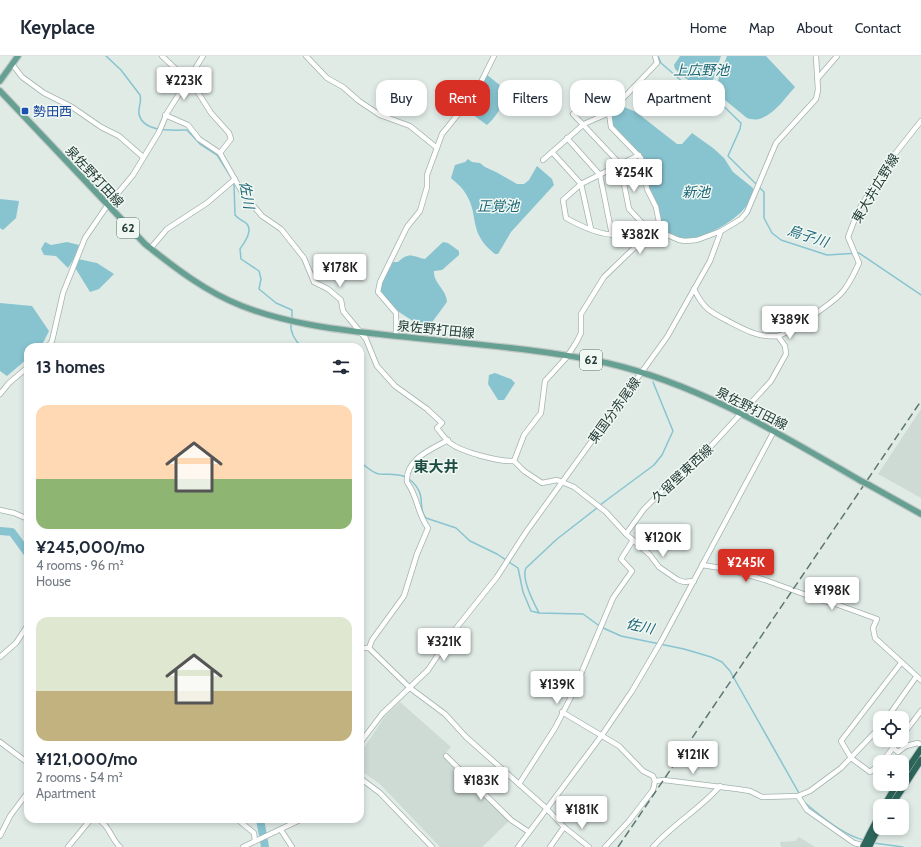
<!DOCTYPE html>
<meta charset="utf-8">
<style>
body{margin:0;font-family:Cabin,"Noto Sans JP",sans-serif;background:#f2f2f3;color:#1f2937;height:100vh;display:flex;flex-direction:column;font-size:15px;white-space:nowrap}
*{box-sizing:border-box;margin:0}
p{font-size:13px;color:#747a83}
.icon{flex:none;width:22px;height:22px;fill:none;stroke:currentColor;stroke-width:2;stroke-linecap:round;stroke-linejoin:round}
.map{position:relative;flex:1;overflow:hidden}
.panel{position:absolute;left:24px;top:287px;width:340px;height:480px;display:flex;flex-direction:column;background:#fff;border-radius:12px;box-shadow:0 2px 6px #0003}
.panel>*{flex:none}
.top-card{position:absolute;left:376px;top:24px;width:380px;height:36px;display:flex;gap:8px}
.buttons{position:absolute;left:873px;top:655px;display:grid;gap:8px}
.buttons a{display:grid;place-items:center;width:36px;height:36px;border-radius:8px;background:#fff;box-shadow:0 2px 6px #0003;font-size:20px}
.price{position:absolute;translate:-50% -34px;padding:0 9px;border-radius:4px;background:#fff;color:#222;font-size:13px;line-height:26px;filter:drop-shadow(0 1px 2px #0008)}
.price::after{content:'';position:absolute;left:50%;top:24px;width:12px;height:9px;margin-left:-6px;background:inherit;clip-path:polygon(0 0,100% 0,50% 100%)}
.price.current{background:#d93025;color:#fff}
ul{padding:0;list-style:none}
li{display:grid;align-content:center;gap:8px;height:212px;padding:0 12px}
li span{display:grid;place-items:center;height:124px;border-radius:12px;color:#555}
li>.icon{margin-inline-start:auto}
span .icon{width:72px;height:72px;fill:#fffc;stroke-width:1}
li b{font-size:17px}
h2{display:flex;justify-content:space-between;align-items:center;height:48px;padding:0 12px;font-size:17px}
.tag{padding:0 14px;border-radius:12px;background:#fff;box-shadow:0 2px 6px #0003;font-size:14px;line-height:36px}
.tag.current{background:#d93025;color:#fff}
header{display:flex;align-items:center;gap:24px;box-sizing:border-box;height:56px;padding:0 20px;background:#fff;border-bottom:1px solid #e0e1e3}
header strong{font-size:19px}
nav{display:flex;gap:22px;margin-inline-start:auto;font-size:14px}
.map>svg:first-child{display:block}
</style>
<header>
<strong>Keyplace</strong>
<nav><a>Home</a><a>Map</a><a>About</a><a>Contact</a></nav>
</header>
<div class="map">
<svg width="921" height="791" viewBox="0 0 921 791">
<rect width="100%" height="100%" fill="#e0ebe6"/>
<g fill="#cedbd5">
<polygon points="921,353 921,442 878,418"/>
<polygon points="400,646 451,691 443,700 510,764 482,791 440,791 380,728 360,714 360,698 385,660"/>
<polygon points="799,781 815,791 781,791 780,786 795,785"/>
</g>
<g fill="#88c4d0">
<path d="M680,0H721L711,30C697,32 684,22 675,13L674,9Z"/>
<path d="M727,0H766L795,31C784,43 767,70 747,62L720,40C713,28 723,12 727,0Z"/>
<polygon points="486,18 507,35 510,39 493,63 487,69 465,53"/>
<path d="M624,51L636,56L677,88H682L692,77L713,92L724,102L733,116L753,132C756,156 705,184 685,183C677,183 669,178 662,174L648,133L641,100L612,68L611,58L613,55Z"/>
<path d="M468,103L472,106L480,107L485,111L496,116L517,128H524L529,124L537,110L552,123L554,129L511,176L498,198H495C466,175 481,159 464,135C461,130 455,126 451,122L455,109L465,106Z"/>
<polygon points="0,143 19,145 16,162 3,174 0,172"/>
<polygon points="45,186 51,189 67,186 79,189 75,201 68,212 56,200 44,199 41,193"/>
<path d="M443,186L448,187L459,195V199L442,214L434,215C433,227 447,234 447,246L430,269L424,271C412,265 383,248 380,234L383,224L393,206H398C410,195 413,201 425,203Z"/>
<polygon points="78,203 97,207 114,218 99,233 90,236 74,210"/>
<polygon points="0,247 32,250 49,275 41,291 28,291 28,302 7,320 0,315"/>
<polygon points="495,317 511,323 515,327 504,344 498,344 488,328 489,319"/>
</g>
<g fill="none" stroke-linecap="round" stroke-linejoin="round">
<g stroke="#88c4d0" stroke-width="1.5">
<path d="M106,0L121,14L140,39C142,46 138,51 139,58C143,77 173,74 187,74L200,88L217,99L231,121"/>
<polyline points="658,0 661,7 684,27 713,40 741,67 740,73 728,100 764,136 764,162 772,177 781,184 827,199 859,197 921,239"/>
<path d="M234,128L235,159C238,163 242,164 246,167C254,174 244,187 240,193L241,203L259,215L261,223L259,233L276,247L292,254V263"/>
<path d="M291,267C290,276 295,285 302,291"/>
<polyline points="360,339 360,347"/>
<path d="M360,406C366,410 372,417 379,418C389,419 396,417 406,421"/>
<path d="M409,423C429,439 416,451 426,462L456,472L470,485L497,498L518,512L523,536L531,555L539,557L583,558L601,571L621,580L684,593L711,601L722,606L730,615L804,746C819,759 845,780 864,784"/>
<polyline points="600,449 654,409 662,399 673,375 653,326"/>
<path d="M539,557C534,547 521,523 526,512L557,483L597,452"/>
<polyline points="874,787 903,791"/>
</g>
<g stroke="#88c4d0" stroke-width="8">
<polyline points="0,475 12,476 28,498"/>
<polyline points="260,763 265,791"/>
</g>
<g stroke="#a3b3ad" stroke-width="6">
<g id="minor">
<polyline points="162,0 194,30 211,57 229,77 231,83 220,97"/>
<polyline points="306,0 327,22 343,31 359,45 380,59 410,70 437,92"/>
<polyline points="12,8 22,21 44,37 72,51 101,71 119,80 143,101"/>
<polyline points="818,22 837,0"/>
<polyline points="573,58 620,108 629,153 644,169 679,184 685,185 697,184 721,175"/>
<path d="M165,59L188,69L199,83L220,97L242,136L262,160L281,173L304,202L314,226L328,233L341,244L343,255L366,283L377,310L395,330L427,353L442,367L437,372C441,377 445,383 450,387C461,396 500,406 514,405L524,415L542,427L557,424L574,431L606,456L626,478L650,499L659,511L678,524L684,526L694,525"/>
<polyline points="567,82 600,119 612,179"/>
<polyline points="552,96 581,128 591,173"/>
<path d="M639,99L581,128L563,144L566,162C582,171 608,183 626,177C632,176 638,172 644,169"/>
<polyline points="543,104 584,68 609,57"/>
<polyline points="150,193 167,173 207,147 235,123"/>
<path d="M694,233C703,252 710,256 728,265C743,273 759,282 777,280C789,278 837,244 844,234C850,226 855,216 859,207L848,181L858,155L887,108L921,65"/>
<polyline points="396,280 396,257 378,236 380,226 407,171 420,155 427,131 427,119 442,78 476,36 494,0"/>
<polyline points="48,291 52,285 63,237 85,182 107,150 133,119 159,76 167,57 203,0"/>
<polyline points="0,338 9,327 28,311"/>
<polyline points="514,405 524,379 541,357 545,325 566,302 576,287 581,277 581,258 604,221 633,193 661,176 656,151 647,133 641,102 611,71 609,57 657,7 655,0"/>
<polyline points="0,454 14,457 28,463"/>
<polyline points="626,478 644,453 668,429 688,415 771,325 786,298 785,290 778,280"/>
<polyline points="702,509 727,513 765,524 820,544 833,547 877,563 873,572 875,582 921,624"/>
<polyline points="360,592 369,592 410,632 445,658 466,681 546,752 564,771 589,791"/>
<path d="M369,592L372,584L404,540L417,498L428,472C416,455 419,443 407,426C405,403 432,393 448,384"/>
<polyline points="0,601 16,587 28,569"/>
<polyline points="562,656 619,690 643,715 653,720 655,725 653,734 629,765 605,791"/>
<polyline points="887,662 916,621"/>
<polyline points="902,680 921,655"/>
<polyline points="0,686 28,707"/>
<polyline points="360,687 382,658 428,614 454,575 497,521 526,476 667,281 710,205 721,175 741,163 747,156 776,87 816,43 818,34 816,0"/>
<polyline points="893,692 898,696 906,690 918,687 921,689"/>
<polyline points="446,700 511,764 529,776"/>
<polyline points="882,706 899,684"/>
<polyline points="880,708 870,716 851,702 841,685 901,607"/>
<polyline points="360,722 380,737 432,791"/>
<polyline points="655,725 664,724 737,733 750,735 762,741 798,740 810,735 841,712 880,671"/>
<polyline points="519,728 555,672 572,639 613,542 632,515 621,503 633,484"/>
<polyline points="798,740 807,754 854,787 866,790"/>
<path d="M98,763C110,770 111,783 120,791"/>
<polyline points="237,763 254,777 255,785"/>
<polyline points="281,774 292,791"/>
<polyline points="0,780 10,760 28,736"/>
<polyline points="68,791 91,763"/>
<polyline points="243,791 302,763"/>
<polyline points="518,791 602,679 632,635 662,584 774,375"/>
<polyline points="550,791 564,771"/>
<path d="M653,791C673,768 700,753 720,730"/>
</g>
</g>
<g stroke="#c1c8c6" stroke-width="8">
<g id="major">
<polyline points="0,25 18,0"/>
<path d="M0,35L145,188C175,212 206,236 242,250C286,267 331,273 378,278C454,287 531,291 607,307C699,328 780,378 861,425"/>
<polyline points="869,429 921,458"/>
</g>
</g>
<g stroke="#c1c8c6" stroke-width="8">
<g id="highway">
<polyline points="902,721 921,693"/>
<polyline points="884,750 897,728"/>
<polyline points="891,750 921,704"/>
<polyline points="869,779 880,758"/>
<polyline points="875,779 880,771"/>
</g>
</g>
<use href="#minor" stroke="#fff" stroke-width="4.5"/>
<use href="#major" stroke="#65a092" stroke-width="5.5"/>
<use href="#highway" stroke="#2d675c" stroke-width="6"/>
<polyline stroke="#5b7770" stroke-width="1.5" stroke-dasharray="8 4" stroke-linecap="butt" points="618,791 921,345"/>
<g stroke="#c1c8c6" stroke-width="8" stroke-linecap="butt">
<polyline id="major-bridge" points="861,425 869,429"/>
</g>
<g stroke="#c1c8c6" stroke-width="8" stroke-linecap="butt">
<g id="highway-bridge">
<polyline points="863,791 869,779"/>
<polyline points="869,791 875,779"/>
</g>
</g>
<use href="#major-bridge" stroke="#65a092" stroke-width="5.5"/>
<use href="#highway-bridge" stroke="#2d675c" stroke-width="6"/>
</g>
<rect fill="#1a4fb4" stroke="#f1f8f4" stroke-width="1.5" x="21" y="51" width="8" height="8" rx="2"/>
<g text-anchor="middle" stroke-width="3" stroke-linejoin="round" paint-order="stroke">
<g fill="#f1f8f4" stroke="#5f746e" stroke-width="1">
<rect x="117" y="162" width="22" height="20" rx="3"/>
<rect x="580" y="294" width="22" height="20" rx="3"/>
</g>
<g font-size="12" font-weight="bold" fill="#213b35">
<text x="128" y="176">62</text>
<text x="591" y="308">62</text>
</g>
<g font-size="13" fill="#164399" stroke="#f1f8f4" text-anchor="start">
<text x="33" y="60">勢田西</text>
</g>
<g font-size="13" fill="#213b35" stroke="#f1f8f4">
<text transform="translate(95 120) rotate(47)" y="5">泉佐野打田線</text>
<text transform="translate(875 132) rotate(-59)" y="5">東大井広野線</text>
<text transform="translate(436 273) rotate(6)" y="5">泉佐野打田線</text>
<text transform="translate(752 352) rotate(27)" y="5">泉佐野打田線</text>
<text transform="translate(614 354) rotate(-54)" y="5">東国分赤尾線</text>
<text transform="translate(682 417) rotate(-43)" y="5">久留壁東西線</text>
</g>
<g font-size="14" font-style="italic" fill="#1c6677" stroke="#f1f8f4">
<text x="701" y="19">上広野池</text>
<text x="696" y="141">新池</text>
<text transform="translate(247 139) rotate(80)" y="5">佐川</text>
<text x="498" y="155">正覚池</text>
<text transform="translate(808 180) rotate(18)" y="5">烏子川</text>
<text transform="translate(640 570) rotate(13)" y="5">佐川</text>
</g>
<g font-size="15" font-weight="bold" fill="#1d4d42" stroke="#f1f8f4">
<text x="436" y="416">東大井</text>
</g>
</g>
</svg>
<div class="buttons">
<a><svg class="icon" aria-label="locate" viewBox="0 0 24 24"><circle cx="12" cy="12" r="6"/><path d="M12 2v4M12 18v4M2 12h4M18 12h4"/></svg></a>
<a>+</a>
<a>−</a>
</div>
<b class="price" style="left:184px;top:45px">¥223K</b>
<b class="price" style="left:634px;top:137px">¥254K</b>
<b class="price" style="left:640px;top:199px">¥382K</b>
<b class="price" style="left:340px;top:232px">¥178K</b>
<b class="price" style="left:790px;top:284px">¥389K</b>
<b class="price" style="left:663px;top:502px">¥120K</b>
<b class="price current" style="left:746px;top:527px">¥245K</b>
<b class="price" style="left:832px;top:555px">¥198K</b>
<b class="price" style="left:444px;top:606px">¥321K</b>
<b class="price" style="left:557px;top:649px">¥139K</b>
<b class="price" style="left:693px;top:719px">¥121K</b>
<b class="price" style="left:481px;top:745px">¥183K</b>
<b class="price" style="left:582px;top:774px">¥181K</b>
<div class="top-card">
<a class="tag">Buy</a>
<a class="tag current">Rent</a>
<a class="tag">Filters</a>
<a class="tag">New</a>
<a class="tag">Apartment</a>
</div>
<section class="panel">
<h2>13 homes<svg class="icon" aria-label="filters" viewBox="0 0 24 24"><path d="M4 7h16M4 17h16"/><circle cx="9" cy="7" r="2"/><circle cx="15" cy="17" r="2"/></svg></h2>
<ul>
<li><span style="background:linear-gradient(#ffd9b3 60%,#8fb573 0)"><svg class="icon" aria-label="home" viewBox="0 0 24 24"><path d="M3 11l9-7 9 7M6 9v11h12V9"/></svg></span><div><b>¥245,000/mo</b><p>4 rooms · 96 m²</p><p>House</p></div></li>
<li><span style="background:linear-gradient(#dfe7d0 60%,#c2b280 0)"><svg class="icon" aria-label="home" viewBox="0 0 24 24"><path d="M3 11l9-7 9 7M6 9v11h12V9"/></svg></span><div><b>¥121,000/mo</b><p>2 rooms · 54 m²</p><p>Apartment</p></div></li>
</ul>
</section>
</div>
